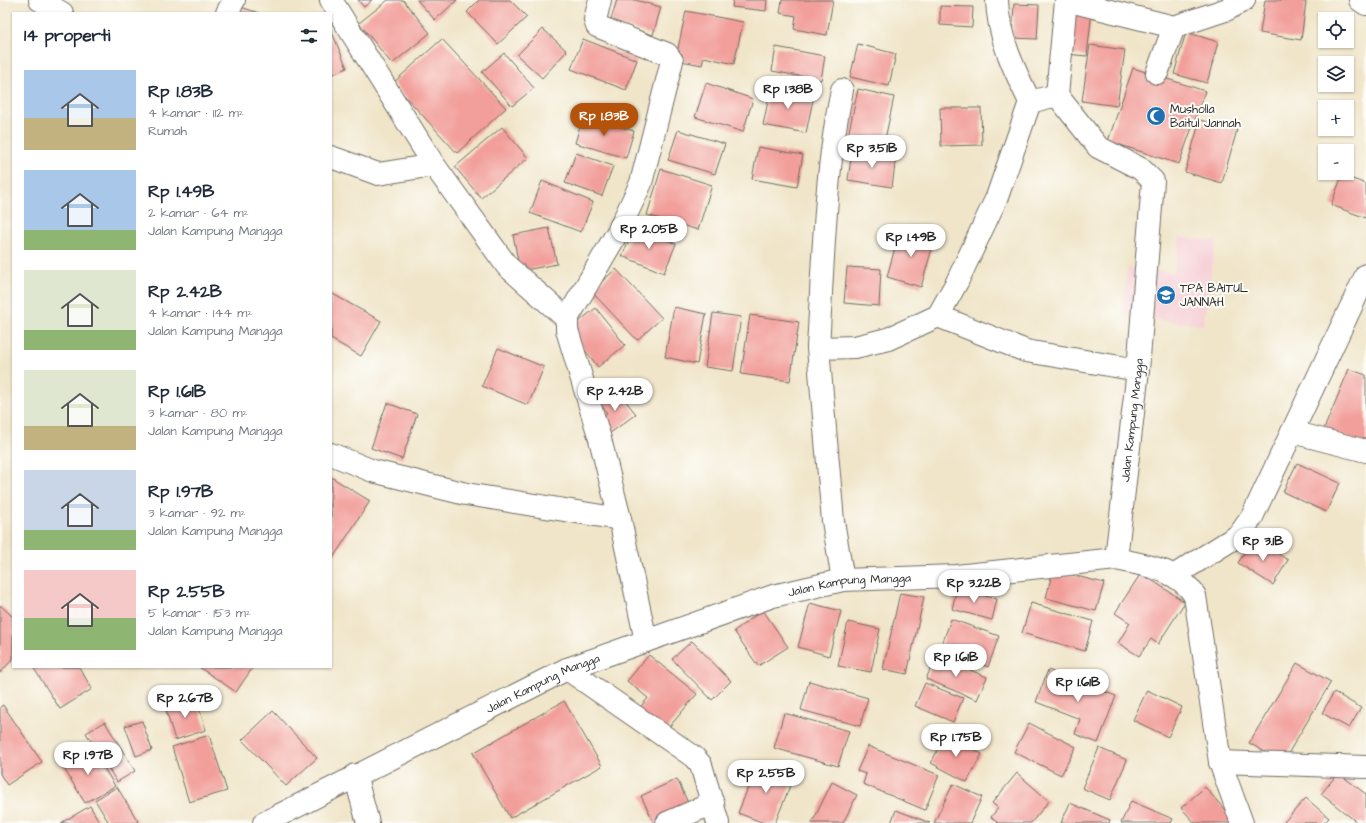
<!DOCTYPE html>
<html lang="id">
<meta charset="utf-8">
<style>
body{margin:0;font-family:"Architects Daughter",sans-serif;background:#f6f6f7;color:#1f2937;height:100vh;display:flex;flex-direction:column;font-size:15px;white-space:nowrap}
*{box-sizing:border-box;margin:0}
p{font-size:13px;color:#747a83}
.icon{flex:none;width:22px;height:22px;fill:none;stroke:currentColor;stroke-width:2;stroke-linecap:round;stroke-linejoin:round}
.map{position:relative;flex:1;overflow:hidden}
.details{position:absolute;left:12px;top:12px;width:320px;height:656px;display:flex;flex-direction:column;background:#fff;border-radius:0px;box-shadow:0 1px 3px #0004}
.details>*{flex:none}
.controls{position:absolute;left:1318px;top:12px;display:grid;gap:8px}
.controls a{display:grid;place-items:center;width:36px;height:36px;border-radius:0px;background:#fff;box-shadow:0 1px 3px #0004;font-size:20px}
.price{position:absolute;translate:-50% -34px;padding:0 9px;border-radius:14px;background:#fff;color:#222;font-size:13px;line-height:26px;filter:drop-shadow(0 1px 2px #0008)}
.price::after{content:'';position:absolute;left:50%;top:24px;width:12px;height:9px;margin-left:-6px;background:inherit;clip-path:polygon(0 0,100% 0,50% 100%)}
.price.current{background:#b45309;color:#fff}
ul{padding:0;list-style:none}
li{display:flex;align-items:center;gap:12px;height:100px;padding:0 12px}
li span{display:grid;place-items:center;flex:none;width:112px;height:80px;border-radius:0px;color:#555}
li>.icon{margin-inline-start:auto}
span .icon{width:48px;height:48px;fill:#fffc;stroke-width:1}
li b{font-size:17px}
h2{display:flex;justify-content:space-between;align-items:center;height:48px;padding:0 12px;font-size:17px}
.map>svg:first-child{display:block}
</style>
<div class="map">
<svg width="1366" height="823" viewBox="0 0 1366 823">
<rect width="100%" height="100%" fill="#fdfcf7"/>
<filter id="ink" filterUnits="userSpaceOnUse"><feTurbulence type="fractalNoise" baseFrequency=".025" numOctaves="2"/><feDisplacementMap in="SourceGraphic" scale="8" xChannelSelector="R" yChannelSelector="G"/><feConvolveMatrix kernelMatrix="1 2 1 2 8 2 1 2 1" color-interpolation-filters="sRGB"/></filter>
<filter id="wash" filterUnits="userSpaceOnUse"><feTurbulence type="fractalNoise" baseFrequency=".012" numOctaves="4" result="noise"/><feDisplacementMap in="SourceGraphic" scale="16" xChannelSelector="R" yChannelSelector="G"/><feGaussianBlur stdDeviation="0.9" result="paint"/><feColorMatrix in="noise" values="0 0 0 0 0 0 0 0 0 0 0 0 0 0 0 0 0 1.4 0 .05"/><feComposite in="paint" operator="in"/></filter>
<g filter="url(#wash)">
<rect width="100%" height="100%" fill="#f0e5c9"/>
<polygon fill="#f6cfd7" points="1180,237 1216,241 1203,325 1122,316 1128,267 1174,273"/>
<g id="blocks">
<g fill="#f29e9a">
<polygon points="358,0 372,0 364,7"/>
<polygon points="388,0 403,0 430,33 392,64 359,23"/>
<polygon points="417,0 457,0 435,20"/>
<polygon points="479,0 510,0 527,17 498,44 467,12"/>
<polygon points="617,0 635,0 661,7 653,35 610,22"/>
<polygon points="733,0 767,0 766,11 732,7"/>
<polygon points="782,0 833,0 827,35 794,29 796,16 780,13"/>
<polygon points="1265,0 1293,0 1306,2 1301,40 1260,33"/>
<polygon points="1014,4 1039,5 1037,39 1012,38"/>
<polygon points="235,5 259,13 233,13"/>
<polygon points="940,6 973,7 972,27 940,25"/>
<polygon points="1071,8 1092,10 1087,56 1065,54"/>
<polygon points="686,11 743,22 734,64 704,57 702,65 681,61 682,54 677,53"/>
<polygon points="543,29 567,51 542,78 517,55"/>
<polygon points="331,30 347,68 331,75"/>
<polygon points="1186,32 1218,42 1207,83 1174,74"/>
<polygon points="442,39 506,108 457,153 393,83"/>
<polygon points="583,39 637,60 626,90 571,69"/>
<polygon points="858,44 896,54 889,86 850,77"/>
<polygon points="1090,45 1125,50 1117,106 1082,101"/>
<polygon points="776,47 825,56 821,80 772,71"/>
<polygon points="504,53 534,88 512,106 482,72"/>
<polygon points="1133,68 1205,91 1179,164 1108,141"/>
<polygon points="706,83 753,99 743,132 695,117"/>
<polygon points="771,87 814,95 806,133 763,125"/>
<polygon points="858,89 894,97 884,144 848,136"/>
<polygon points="940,108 981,108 982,145 941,146"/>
<polygon points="583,116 634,131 626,158 575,143"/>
<polygon points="1200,120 1237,130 1222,183 1185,172"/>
<polygon points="502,127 528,158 481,198 455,167"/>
<polygon points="678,130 725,144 715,174 668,160"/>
<polygon points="758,147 803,155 797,187 752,179"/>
<polygon points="852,151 896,157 892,187 848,180"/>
<polygon points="576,153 613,166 602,196 565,183"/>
<polygon points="661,169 712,185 698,230 647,215"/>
<polygon points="1342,175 1366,184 1366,218 1331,205"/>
<polygon points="542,181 593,202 581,232 530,213"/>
<polygon points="635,227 676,244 664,273 622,256"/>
<polygon points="549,228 557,264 520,271 513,235"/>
<polygon points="900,229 935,238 921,287 887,277"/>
<polygon points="847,267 881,269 879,306 844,303"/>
<polygon points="616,269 662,318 637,340 591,291"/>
<polygon points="331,293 381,321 361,356 331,339"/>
<polygon points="674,307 706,314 697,364 665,357"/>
<polygon points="596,308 625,345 598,367 569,329"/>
<polygon points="713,313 741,317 733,371 705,367"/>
<polygon points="750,315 799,322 790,381 741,374"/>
<polygon points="498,348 544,367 528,405 482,386"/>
<polygon points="1349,369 1366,375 1366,446 1324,429"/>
<polygon points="616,389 636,414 609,434 598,420 607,413 599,402"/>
<polygon points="387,403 417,414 402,459 371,448"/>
<polygon points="1297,463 1340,483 1326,512 1283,492"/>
<polygon points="331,477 370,501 331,561"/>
<polygon points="1253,538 1288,560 1273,585 1238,563"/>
<polygon points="1053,570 1104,583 1096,611 1046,598"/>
<polygon points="1141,573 1185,602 1158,644 1151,639 1139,656 1118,643 1130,623 1115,613"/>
<polygon points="957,588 997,599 992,620 952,609"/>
<polygon points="900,593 924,597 907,674 883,669"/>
<polygon points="810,603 841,611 829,656 798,647"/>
<polygon points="1031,603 1093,621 1085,651 1022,633"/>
<polygon points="0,605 13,617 13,659 0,673"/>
<polygon points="763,610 788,647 758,666 734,631"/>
<polygon points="951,619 999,636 988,667 940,650"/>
<polygon points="848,622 880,629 871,672 838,666"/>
<polygon points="692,641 731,681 712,700 672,659"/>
<polygon points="649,655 697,694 664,733 637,711 648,698 627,681"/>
<polygon points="936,656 987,677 977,700 926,679"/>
<polygon points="1297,663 1331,682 1283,762 1249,743"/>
<polygon points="33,667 79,667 92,689 60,709"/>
<polygon points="199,667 253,667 236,692"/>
<polygon points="1048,670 1116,696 1098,743 1075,734 1080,719 1036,702"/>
<polygon points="809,681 868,698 860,726 801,710"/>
<polygon points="925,683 963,698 953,722 915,706"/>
<polygon points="1147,690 1182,707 1168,737 1133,720"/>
<polygon points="1334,692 1361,708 1349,728 1322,713"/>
<polygon points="196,698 206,730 175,740 165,707"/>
<polygon points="564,701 602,766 510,818 473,753"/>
<polygon points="3,705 42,762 7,785 0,774 0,707"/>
<polygon points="273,711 317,758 286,786 242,740"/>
<polygon points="784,713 849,731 838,766 774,748"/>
<polygon points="142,721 152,750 136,756 125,726"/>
<polygon points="105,722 135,771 117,782 86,733"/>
<polygon points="1029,723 1076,747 1061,775 1014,752"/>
<polygon points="209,735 227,791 189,802 172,747"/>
<polygon points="945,735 982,754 967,782 931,763"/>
<polygon points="868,746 939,775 925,810 863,784 866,774 857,771"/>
<polygon points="92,748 115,786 85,803 62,765"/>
<polygon points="1099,748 1127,760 1110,800 1082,788"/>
<polygon points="758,762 794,776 775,823 764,823 738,813"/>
<polygon points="1017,773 1049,801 1031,823 998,823 991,817 998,808 992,803"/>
<polygon points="1338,773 1366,794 1366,823 1358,823 1321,794"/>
<polygon points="677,779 690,807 654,823 641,796"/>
<polygon points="832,782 857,795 843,823 812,823"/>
<polygon points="953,784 982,797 970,823 934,823"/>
<polygon points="117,787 139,823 109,823 95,800"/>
<polygon points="1205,787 1236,823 1195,823 1181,808"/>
<polygon points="1306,798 1329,818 1324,823 1285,823 1284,822"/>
<polygon points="1131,801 1173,819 1171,823 1121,823"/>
<polygon points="1070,803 1110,820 1109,823 1061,823"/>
<polygon points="90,806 100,823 61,823"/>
<polygon points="896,810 930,823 891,823"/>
</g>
</g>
</g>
<g filter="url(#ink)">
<use href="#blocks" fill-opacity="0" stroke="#706c62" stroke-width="1"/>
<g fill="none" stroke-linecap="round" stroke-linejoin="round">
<g stroke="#706c62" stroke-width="24">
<g id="minor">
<polyline points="40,0 62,13"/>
<polyline points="331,0 434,165"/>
<path d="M997,0C998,37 1014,69 1030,102"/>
<polyline points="1066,0 1174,27 1157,73"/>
<polyline points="1360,0 1366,4"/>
<polyline points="227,13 234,0"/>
<polyline points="1174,27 1228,9 1244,0"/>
<polyline points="331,157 378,174 434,165 507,266 567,319 567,330 600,439 620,519 646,641"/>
<polyline points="938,316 957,282 997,197 1030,102 1057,95"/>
<polyline points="567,319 620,228 641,183 672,61 667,54 597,26 595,20 600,0"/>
<path d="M818,348C823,264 825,171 842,90"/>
<polyline points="1292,432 1366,451"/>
<polyline points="331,454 373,471 466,494 620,519"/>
<path d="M1116,559C1145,565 1178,569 1195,596L1220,762L1242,823"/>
<polyline points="1175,575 1239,535 1252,517 1366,275"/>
<polyline points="843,580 833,521 818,348 855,347 888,339 938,316 1026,351 1138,370"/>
<polyline points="567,669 694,757 701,765 718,823"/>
<polyline points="1220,762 1366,767"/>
<polyline points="355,775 368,823"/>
<path id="s1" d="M264,823L567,669L773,596L843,580L956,576L1116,559L1138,370L1153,181L1141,169L1098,147L1057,95L1066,0"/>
<polyline points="667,823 713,803"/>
</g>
</g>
<use href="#minor" stroke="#fff" stroke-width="22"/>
</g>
</g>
<defs>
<g id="mosque-disc" transform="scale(1)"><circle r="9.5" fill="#1f6fb2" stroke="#fdfcf7"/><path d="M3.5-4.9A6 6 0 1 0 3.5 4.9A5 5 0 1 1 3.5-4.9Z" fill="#fff"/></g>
<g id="school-disc" transform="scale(1)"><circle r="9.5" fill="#1f6fb2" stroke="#fdfcf7"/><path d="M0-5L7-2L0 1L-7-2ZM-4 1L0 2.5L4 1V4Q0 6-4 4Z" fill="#fff"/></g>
</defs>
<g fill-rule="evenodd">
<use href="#mosque-disc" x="1156" y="116"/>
<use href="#school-disc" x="1166" y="295"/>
</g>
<g text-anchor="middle" stroke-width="4" stroke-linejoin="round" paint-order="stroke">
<g font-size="12" fill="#2b2b2b" stroke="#fdfcf7" text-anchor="start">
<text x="1170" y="113">Musholla<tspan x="1170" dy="14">Baitul Jannah</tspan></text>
<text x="1180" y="292">TPA BAITUL<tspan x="1180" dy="14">JANNAH</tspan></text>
</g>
<g font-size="12" fill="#2b2b2b" stroke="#fdfcf7">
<text dy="4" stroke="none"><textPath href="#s1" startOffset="1044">Jalan Kampung Mangga</textPath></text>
<text dy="4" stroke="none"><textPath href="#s1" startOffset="636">Jalan Kampung Mangga</textPath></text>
<text dy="4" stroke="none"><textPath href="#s1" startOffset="312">Jalan Kampung Mangga</textPath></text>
</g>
</g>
</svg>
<div class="controls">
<a><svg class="icon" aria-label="locate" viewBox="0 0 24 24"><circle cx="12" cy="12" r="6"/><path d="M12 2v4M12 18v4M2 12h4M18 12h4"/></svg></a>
<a><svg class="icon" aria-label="layers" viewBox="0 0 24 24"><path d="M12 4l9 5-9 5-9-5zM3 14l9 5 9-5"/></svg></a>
<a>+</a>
<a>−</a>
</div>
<b class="price" style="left:788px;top:110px">Rp 1.38B</b>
<b class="price current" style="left:604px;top:137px">Rp 1.83B</b>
<b class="price" style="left:872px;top:169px">Rp 3.51B</b>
<b class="price" style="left:649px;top:250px">Rp 2.05B</b>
<b class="price" style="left:911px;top:258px">Rp 1.49B</b>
<b class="price" style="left:615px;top:412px">Rp 2.42B</b>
<b class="price" style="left:1263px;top:562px">Rp 3.1B</b>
<b class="price" style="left:974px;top:604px">Rp 3.22B</b>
<b class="price" style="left:956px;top:678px">Rp 1.61B</b>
<b class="price" style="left:1078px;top:703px">Rp 1.61B</b>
<b class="price" style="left:185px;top:719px">Rp 2.67B</b>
<b class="price" style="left:956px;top:758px">Rp 1.75B</b>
<b class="price" style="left:88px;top:776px">Rp 1.97B</b>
<b class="price" style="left:766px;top:794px">Rp 2.55B</b>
<section class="details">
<h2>14 properti<svg class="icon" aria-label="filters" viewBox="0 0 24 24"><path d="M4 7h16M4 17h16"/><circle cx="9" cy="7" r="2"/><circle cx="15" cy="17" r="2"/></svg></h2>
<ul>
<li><span style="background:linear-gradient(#a9c7e8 60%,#c2b280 0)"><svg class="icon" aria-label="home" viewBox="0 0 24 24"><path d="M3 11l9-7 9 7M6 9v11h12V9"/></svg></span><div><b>Rp 1.83B</b><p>4 kamar · 112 m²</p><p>Rumah</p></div></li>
<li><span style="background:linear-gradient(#a9c7e8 75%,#8fb573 0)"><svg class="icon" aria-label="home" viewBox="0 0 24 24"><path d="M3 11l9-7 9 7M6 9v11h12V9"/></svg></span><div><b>Rp 1.49B</b><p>2 kamar · 64 m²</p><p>Jalan Kampung Mangga</p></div></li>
<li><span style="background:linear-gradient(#dfe7d0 75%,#8fb573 0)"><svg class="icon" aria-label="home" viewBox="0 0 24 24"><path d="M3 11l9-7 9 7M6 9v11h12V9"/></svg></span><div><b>Rp 2.42B</b><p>4 kamar · 144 m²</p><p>Jalan Kampung Mangga</p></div></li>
<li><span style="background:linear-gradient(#dfe7d0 70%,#c2b280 0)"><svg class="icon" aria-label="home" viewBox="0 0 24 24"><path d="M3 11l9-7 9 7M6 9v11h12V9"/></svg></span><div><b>Rp 1.61B</b><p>3 kamar · 80 m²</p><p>Jalan Kampung Mangga</p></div></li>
<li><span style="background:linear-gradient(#c9d6e8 75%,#8fb573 0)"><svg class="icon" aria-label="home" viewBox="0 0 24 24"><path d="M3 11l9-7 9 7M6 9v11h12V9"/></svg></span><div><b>Rp 1.97B</b><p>3 kamar · 92 m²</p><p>Jalan Kampung Mangga</p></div></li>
<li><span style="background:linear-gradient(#f6c9c9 60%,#8fb573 0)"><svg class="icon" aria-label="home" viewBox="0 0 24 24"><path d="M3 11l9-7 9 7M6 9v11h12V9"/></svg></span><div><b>Rp 2.55B</b><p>5 kamar · 153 m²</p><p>Jalan Kampung Mangga</p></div></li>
</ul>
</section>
</div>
